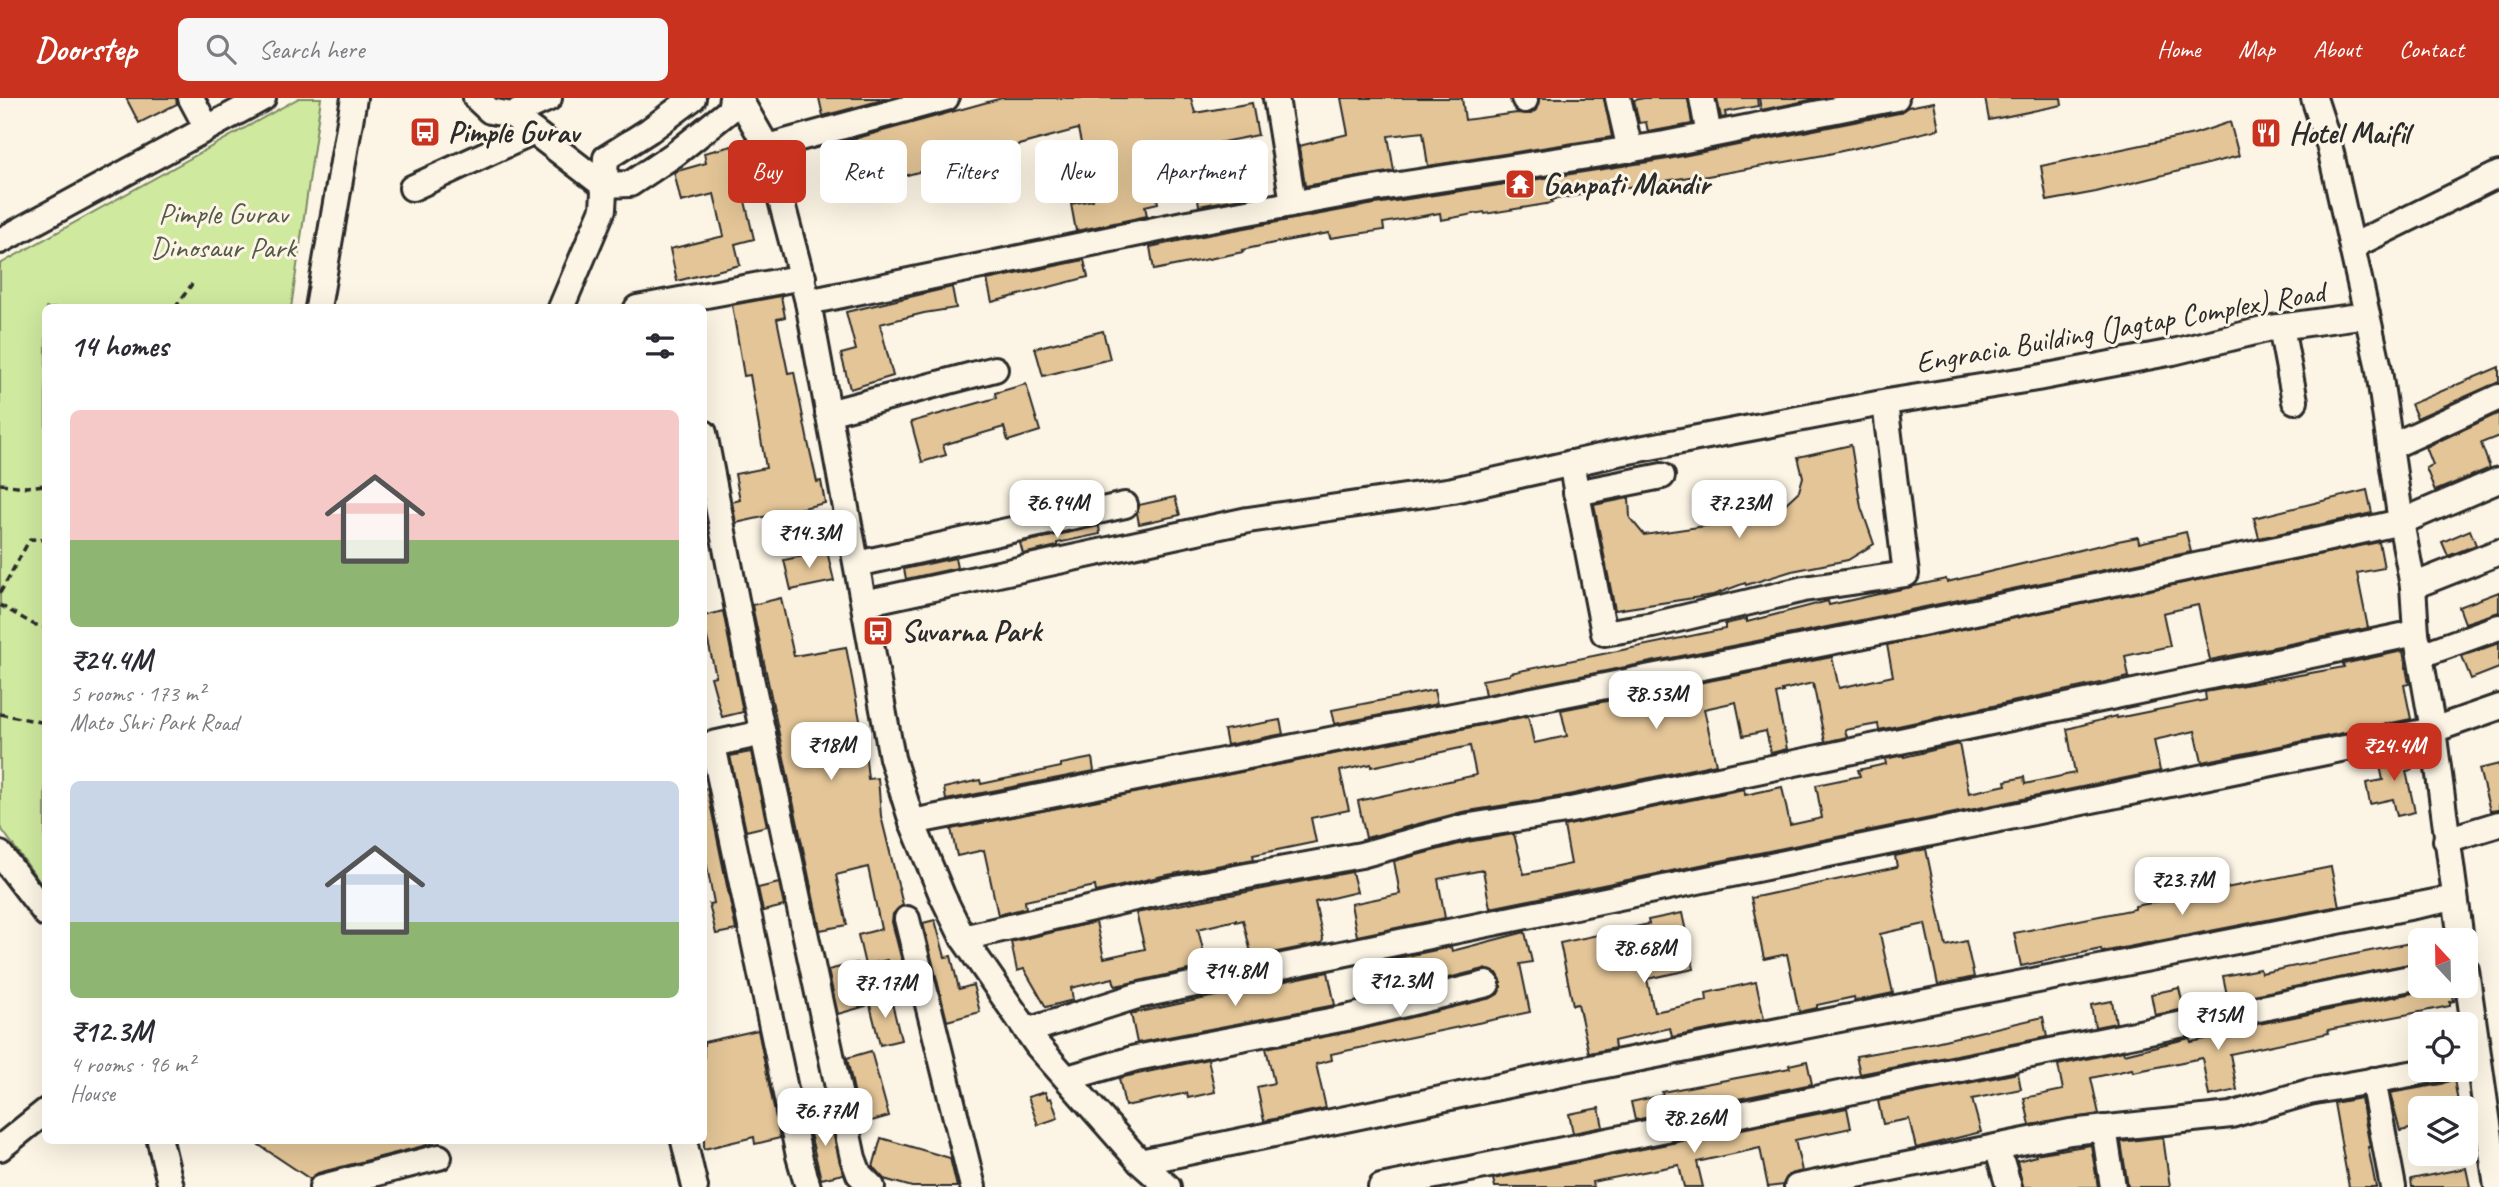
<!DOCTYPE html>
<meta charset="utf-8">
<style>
body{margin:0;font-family:Caveat,sans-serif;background:#f7f7f7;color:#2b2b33;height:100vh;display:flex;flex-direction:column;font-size:26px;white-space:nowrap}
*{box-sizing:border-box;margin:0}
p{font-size:23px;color:#7c7c81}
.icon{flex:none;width:38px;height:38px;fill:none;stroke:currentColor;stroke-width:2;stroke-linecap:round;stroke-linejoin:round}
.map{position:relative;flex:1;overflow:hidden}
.side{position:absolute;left:42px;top:206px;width:665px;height:840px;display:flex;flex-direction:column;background:#fff;border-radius:10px;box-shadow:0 7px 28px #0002}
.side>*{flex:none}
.hud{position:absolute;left:728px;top:42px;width:665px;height:63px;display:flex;gap:14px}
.needle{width:46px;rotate:338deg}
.controls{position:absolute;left:2408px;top:830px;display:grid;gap:14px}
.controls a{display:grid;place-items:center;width:70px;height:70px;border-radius:10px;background:#fff;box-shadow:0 7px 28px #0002;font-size:35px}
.price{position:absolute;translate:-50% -60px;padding:0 16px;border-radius:14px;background:#fff;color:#222;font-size:23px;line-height:46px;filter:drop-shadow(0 2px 4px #0008)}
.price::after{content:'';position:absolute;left:50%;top:42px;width:21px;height:16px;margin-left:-10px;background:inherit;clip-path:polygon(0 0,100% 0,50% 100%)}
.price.selected{background:#c8321e;color:#fff}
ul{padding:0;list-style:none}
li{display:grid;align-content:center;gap:14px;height:371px;padding:0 28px}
li span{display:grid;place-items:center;height:217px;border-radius:10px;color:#555}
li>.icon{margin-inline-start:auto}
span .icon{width:126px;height:126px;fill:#fffc;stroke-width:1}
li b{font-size:30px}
h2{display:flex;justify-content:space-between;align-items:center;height:84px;padding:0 28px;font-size:30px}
.chip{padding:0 24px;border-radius:10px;background:#fff;box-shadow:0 7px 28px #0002;font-size:24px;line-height:63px}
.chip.selected{background:#c8321e;color:#fff}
header{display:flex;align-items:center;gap:42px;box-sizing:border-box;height:98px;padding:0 35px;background:#c8321e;color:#fff}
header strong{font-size:33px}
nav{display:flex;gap:38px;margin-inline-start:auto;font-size:24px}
.search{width:490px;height:63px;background:#f7f7f7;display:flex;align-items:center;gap:18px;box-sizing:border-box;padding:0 24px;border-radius:10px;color:#7c7c81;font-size:26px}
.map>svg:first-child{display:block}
</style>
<header>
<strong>Doorstep</strong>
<div class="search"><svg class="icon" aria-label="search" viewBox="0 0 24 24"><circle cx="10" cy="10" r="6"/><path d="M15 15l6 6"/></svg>Search here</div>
<nav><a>Home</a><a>Map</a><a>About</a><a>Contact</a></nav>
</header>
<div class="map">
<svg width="2499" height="1089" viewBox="0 0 2499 1089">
<rect width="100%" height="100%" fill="#fcf5e5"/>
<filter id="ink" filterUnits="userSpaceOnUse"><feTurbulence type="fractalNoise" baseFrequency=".0143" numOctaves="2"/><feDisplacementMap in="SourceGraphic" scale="14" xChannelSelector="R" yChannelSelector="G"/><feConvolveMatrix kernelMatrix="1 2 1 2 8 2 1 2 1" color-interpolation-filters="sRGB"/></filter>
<g filter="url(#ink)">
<polygon fill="#cfe99f" stroke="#7d8a65" stroke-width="2" points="299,0 321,0 291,210 46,210 45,791 0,729 0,166"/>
<g fill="#e3c597" stroke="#2b2b2b" stroke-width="2">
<polygon points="126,0 176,0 177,6 139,25"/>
<polygon points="819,0 890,0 823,18"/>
<polygon points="1002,0 1191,0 1195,15 1252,5 1258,37 1182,52 1189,88 1156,94 1158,105 1145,108 1147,118 1076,133 1071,106 1093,102 1078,31 837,96 825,49"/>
<polygon points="1341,0 1462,0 1465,22 1517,15 1531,16 1536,12 1539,0 1604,0 1612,39 1428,68 1423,34 1388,38 1394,73 1305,88 1299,48 1348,36"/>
<polygon points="1644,0 1688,0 1692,26 1648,34 1646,24 1639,25 1634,2"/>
<polygon points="1717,0 1757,0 1758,8 1725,14 1726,19 1721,20"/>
<polygon points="1759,0 1820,0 1761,12"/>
<polygon points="1985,0 2061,0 2062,7 1989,22"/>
<polygon points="1934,4 1939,31 1914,37 1824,57 1702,79 1702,77 1591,95 1551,102 1552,105 1485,116 1484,114 1441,122 1440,115 1383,125 1384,132 1330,140 1329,135 1274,145 1242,152 1243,154 1154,172 1150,149 1197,139 1369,107 1668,61 1899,15 1908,9"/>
<polygon points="2230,24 2239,58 2096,94 2047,103 2041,68 2194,36"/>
<polygon points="732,48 754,141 735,146 740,167 677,183 670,151 724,138 714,96 681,104 674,74 706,65 704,55"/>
<polygon points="1264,77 1267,95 1199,108 1196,87"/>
<polygon points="1084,162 1088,179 992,204 987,182"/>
<polygon points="952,189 956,210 924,215 880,226 893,278 850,291 841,256 856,252 846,214"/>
<polygon points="781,198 785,219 777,221 788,275 794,274 808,344 817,384 821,383 825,405 736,425 732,404 740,402 735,376 766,370 750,277 744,278 732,207"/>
<polygon points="1103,233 1110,261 1043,278 1035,250"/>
<polygon points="2499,269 2499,284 2417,320 2411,306"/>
<polygon points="1026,286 1040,333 1008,343 1004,329 943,347 946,357 922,364 911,324 996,300 995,295"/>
<polygon points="2499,315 2499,338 2481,345 2490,370 2435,393 2426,370 2433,367 2426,349"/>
<polygon points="1851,347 1861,409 1874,446 1848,462 1792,473 1746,487 1745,485 1713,497 1615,512 1594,407 1629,400 1630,420 1644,437 1733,424 1749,412 1785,406 1799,393 1803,379 1798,359"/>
<polygon points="2367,392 2372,415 2259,440 2254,420"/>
<polygon points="1175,399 1180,417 1139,426 1137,415 1139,407"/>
<polygon points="1099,428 1100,436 1057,445 1057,448 1023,456 1020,445"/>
<polygon points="2470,432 2476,447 2448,458 2442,444"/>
<polygon points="2186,434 2191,454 1847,525 1485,597 1482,582 1510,577 1510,575 1725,531 1725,526 1747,521 1747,524 1828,503 1829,507 1946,481 1947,484 2113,444 2138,439 2139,445"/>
<polygon points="2379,444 2384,470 2357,475 2368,530 2210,562 2198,507 2163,515 2170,548 2125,558 2129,579 1879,632 1878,626 1845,632 1847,639 1825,644 1813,585 1782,592 1783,594 1776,596 1787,651 1771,655 1766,633 1743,638 1736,604 1704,611 1716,666 1563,698 1462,714 1366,740 1358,703 1476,677 1470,648 1371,669 1371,666 1340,673 1349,712 1311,720 1316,744 1253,757 1254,761 1162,778 1096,794 1095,788 1025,803 1026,810 998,817 984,752 957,758 951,731 1528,618 1534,645 1567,638 1561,612 1832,559 1839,590 1893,578 1887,547"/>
<polygon points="827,453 834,483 791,492 784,462"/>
<polygon points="955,460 957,470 906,481 904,471"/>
<polygon points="2499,494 2499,514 2465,525 2459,509"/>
<polygon points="781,500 794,558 846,549 864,643 868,681 878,680 881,718 903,807 893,816 892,824 911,899 898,902 887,862 865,867 858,837 881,831 868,769 836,777 847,827 820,832 752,507"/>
<polygon points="723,513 743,614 722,619 711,579 716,578 704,527 704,518"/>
<polygon points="2499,545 2499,570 2471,581 2462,558"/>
<polygon points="2403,553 2409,586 2404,587 2411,621 2202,664 2195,633 2154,642 2160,673 1490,810 1483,772 1438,781 1445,820 1357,838 1351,806 1400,796 1394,763 1467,744 1514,736 1524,776 1571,766 1564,728 1744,691 1745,697 1782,689 1790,727 1822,720 1816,687 1860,678 1858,672 1886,666 1885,661 1904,657 1904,659 1959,646 1969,695 2006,687 2005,683 2024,679 2025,686 2075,675 2067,631 2116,618 2117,620 2206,602 2205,594 2344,569 2343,566"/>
<polygon points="1434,592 1437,606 1335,626 1332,612"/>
<polygon points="1280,622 1283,636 1227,647 1224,632"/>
<polygon points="2408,652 2412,672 2406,673 2415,714 2397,718 2393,701 2370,706 2366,685 2383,682 2378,658"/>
<polygon points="751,654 767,728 746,733 730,658"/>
<polygon points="1092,660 1094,673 946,702 944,690 980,682 981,686 1061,669 1061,666"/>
<polygon points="2499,666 2499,712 2490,713 2479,671"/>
<polygon points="707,690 736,832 716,836 709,806 714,805 704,753 704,691"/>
<polygon points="1926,751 1946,848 1966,843 1974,879 1938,887 1925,826 1880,836 1893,895 1855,903 1854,899 1817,907 1817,910 1799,914 1787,856 1764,861 1751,800 1897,769 1895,758"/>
<polygon points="2331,769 2339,808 2102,854 2101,851 2021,868 2014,835 2135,811 2135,808 2156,804"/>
<polygon points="1352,774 1357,794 1315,804 1323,841 1322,845 1252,859 1243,822 1236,824 1236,822 1198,831 1207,868 1125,886 1115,888 1113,880 1071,890 1073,902 1046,909 1024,871 1017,873 1011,844 1096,824 1104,860 1145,851 1136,815"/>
<polygon points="779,785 784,808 763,813 758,790"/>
<polygon points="1682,815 1694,871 1647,881 1654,914 1707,903 1706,895 1756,884 1764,921 1672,939 1670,930 1614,943 1615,950 1589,955 1578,906 1573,907 1560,845 1649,826 1648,822"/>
<polygon points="935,822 945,859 951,858 959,891 973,887 980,914 947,923 923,825"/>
<polygon points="1525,834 1532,864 1520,866 1530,914 1331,956 1332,962 1316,966 1326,1010 1264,1023 1257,989 1274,985 1266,950 1354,933 1491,900 1498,896 1501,890 1501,882 1497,875 1484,871 1384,896 1378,864 1451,849 1452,853"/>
<polygon points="2420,843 2420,864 2228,902 2223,878 2260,871 2261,875"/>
<polygon points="857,865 866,908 838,916 828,872"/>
<polygon points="1328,874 1335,907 1137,945 1131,916"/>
<polygon points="2431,887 2451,887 2454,903 2450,904 2450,908 2328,932 2329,935 2230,956 2237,992 2209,998 2202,960 2133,974 2132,971 2091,980 2099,1016 2030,1027 2024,1000 2063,992 2058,967 2123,953 2124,956 2190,940 2191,944 2235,935 2234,931 2423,893"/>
<polygon points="2179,890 2184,911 2155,917 2151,896"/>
<polygon points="890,897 901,942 880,947 869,903"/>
<polygon points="2112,903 2116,925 2095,929 2091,907"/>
<polygon points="2043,919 2047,939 1860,976 1856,958 1931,945"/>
<polygon points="758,932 780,1040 755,1046 754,1039 704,1051 704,944"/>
<polygon points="871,953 889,1018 861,1026 847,960"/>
<polygon points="1208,961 1215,994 1188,1000 1187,995 1125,1008 1119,980"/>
<polygon points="1807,963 1812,986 1635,1022 1631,1004 1663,997 1662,994 1790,970 1789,967"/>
<polygon points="2018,975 2021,991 1972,1001 1981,1034 1916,1050 1909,1021 1883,1026 1878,1003"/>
<polygon points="2454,981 2459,1010 2420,1010 2420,1029 2400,1033 2390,995 2441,986"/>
<polygon points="1045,994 1048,1001 1051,1000 1058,1020 1038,1027 1028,999"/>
<polygon points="2361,1000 2370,1049 2368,1049 2376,1089 2349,1089 2334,1005"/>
<polygon points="1599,1010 1603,1029 1573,1035 1569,1016"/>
<polygon points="1847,1010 1851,1030 1795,1042 1802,1073 1788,1077 1783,1087 1768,1089 1760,1050 1697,1064 1703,1089 1684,1089 1679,1067 1592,1084 1593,1089 1495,1089 1493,1081"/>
<polygon points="829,1018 843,1076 821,1081 807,1023"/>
<polygon points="2163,1039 2170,1089 2128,1089 2121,1044"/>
<polygon points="881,1040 950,1060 957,1089 912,1089 884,1081 873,1069"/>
<polygon points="253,1043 431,1043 431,1046 318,1075 310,1081"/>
<polygon points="2091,1047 2098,1089 2023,1089 2017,1063 2036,1058 2035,1056"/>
<polygon points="2466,1070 2470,1089 2412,1089 2411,1081"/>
</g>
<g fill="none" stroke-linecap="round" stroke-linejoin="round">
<g stroke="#2b2b2b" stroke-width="30">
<g id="minor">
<polyline points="191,0 207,30"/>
<polyline points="476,0 490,13 512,17 603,87"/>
<polyline points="739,0 767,49 808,204 892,660 912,724 942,797 963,840 1037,947 1140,1064 1168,1089"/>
<polyline points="1276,0 1293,105"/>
<polyline points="1524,0 1525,2"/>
<polyline points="1618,0 1630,52"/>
<polyline points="1702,0 1709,37"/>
<polyline points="2314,0 2329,46 2378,266 2401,424 2413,488 2416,535 2433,632 2461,842"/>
<polyline points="512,17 549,0"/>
<polyline points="767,49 946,0"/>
<polyline points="603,87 630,86 675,56 730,12 732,0"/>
<polyline points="412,90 534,34"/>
<polyline points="0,143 263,0"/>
<polyline points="2353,148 2499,76"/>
<polyline points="808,204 1188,125 1367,92 1665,46 1896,0"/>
<polyline points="318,210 354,0"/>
<polyline points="561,210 603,111 606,60 650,32 693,0"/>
<polyline points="637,210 803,179"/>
<polyline points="2281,229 2295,303"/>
<polyline points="828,315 995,271"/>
<polyline points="704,335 751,580 853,1060 859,1076 872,1089"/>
<polyline points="2390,349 2499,299"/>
<polyline points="1571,365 1604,535 1653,527 1804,491 1906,476 1885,305"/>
<polyline points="1576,395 1662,378"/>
<polyline points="857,466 1125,407"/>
<polyline points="2413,488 2499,454"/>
<polyline points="864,505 1248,422 1453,392 1613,356 1893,303 2037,280 2173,254 2271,230 2367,217"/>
<polyline points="2421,557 2499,529"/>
<polyline points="713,647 799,1058 808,1089"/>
<polyline points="704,648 763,635"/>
<polyline points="912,724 1850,540 2325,441 2401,424 2499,382"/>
<polyline points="2446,742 2499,726"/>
<polyline points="0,756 46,816"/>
<polyline points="907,821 973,1089"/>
<polyline points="963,840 1165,793 1361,757 1464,729 1566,713 2416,535"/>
<polyline points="2466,872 2497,1089"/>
<polyline points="1027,933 1137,898 2433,632 2499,609"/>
<polyline points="1068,980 1136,960 1351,919 1487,886"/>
<polyline points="2373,982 2393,1089"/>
<polyline points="2104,1030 2113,1089"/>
<polyline points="160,1043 171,1089"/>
<polyline points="684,1043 695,1089"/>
<polyline points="1997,1049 2009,1089"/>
<polyline points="0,1050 46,1013"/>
<polyline points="1140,1064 1575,973 2455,800"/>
<polyline points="322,1089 439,1059"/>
<polyline points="1381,1089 2420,878"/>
<polyline points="1797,1089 2070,1034 2231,1017 2309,994 2438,971"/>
</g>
</g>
<g stroke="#2b2b2b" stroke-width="3.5" stroke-dasharray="7 5" stroke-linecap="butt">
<polyline points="175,210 192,186"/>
<polyline points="0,386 26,389 46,387"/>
<polyline points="0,495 30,441 46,442"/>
<polyline points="0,507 33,526 46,530"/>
<polyline points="0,616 46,625"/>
</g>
<use href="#minor" stroke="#fcf5e5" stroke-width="24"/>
</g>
</g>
<defs>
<g id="bus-square" transform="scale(1.575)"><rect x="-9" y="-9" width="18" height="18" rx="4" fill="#c8321e" stroke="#fcf5e5"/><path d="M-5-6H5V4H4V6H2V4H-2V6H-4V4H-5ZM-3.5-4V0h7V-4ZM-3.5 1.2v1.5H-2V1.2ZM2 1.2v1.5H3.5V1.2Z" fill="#fff"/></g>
<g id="restaurant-square" transform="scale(1.575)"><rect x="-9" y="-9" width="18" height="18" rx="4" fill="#c8321e" stroke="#fcf5e5"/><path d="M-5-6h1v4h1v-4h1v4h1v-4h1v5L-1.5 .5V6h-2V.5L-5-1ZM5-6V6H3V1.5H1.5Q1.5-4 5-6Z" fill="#fff"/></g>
<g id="temple-square" transform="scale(1.575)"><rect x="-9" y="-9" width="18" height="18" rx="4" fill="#c8321e" stroke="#fcf5e5"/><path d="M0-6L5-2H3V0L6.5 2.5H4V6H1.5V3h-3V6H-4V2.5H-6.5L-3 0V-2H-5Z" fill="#fff"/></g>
</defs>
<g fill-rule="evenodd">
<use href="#bus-square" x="425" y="34"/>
<use href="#restaurant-square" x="2266" y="35"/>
<use href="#temple-square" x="1520" y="86"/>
<use href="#bus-square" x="878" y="533"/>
</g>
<g text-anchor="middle" stroke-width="6" stroke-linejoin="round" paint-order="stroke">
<g font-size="30" font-weight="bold" fill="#2b2b2b" stroke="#fcf5e5" text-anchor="start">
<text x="448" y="44">Pimple Gurav</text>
<text x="2289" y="45">Hotel Maifil</text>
<text x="1543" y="96">Ganpati Mandir</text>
<text x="901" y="543">Suvarna Park</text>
</g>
<g font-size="30" fill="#545a48" stroke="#fcf5e5">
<text x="223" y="125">Pimple Gurav<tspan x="223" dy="34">Dinosaur Park</tspan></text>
</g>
<g font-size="30" fill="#2b2b2b" stroke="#fcf5e5">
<text transform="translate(2120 229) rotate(-10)" y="10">Engracia Building (Jagtap Complex) Road</text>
</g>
</g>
</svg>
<div class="controls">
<a><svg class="needle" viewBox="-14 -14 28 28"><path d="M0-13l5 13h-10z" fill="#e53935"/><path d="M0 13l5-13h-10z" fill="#7c7c81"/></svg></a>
<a><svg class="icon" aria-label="locate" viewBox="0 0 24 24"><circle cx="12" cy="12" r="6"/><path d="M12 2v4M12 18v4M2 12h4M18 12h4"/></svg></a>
<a><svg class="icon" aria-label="layers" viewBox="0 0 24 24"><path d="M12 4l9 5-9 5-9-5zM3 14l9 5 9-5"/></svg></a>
</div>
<b class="price" style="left:1057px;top:442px">₹6.94M</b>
<b class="price" style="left:1739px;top:442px">₹7.23M</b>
<b class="price" style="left:809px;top:472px">₹14.3M</b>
<b class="price" style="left:1656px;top:633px">₹8.53M</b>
<b class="price" style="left:831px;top:684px">₹18M</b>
<b class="price selected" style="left:2394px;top:685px">₹24.4M</b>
<b class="price" style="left:2182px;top:819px">₹23.7M</b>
<b class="price" style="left:1644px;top:887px">₹8.68M</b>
<b class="price" style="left:1235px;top:910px">₹14.8M</b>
<b class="price" style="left:1400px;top:920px">₹12.3M</b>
<b class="price" style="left:885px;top:922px">₹7.17M</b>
<b class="price" style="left:2218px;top:954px">₹15M</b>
<b class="price" style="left:825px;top:1050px">₹6.77M</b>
<b class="price" style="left:1694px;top:1057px">₹8.26M</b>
<div class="hud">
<a class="chip selected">Buy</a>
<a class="chip">Rent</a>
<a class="chip">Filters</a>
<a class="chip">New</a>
<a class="chip">Apartment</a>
</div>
<section class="side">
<h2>14 homes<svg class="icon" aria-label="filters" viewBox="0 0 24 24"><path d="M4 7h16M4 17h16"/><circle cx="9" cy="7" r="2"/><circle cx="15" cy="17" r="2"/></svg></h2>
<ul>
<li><span style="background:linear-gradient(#f6c9c9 60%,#8fb573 0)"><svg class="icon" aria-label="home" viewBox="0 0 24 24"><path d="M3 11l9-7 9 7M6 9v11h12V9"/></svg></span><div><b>₹24.4M</b><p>5 rooms · 173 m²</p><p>Mato Shri Park Road</p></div></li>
<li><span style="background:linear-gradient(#c9d6e8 65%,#8fb573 0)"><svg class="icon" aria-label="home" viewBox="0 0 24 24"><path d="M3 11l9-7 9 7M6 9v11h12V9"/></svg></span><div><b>₹12.3M</b><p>4 rooms · 96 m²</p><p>House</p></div></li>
</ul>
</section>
</div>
